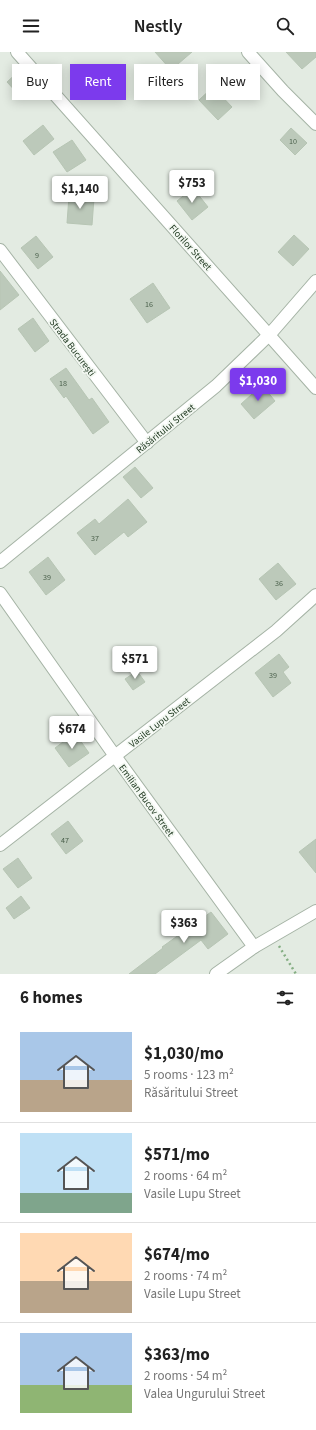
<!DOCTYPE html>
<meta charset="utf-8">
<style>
body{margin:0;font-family:"Source Sans 3",sans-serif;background:#f2f2f2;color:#222;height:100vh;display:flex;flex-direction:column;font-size:15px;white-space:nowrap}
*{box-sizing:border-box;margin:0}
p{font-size:13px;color:#767676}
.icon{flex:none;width:22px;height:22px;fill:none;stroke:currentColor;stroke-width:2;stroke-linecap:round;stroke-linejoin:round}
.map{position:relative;height:922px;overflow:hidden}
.side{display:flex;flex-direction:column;background:#fff;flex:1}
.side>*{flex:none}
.hud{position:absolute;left:12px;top:12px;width:292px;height:36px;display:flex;gap:8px}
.price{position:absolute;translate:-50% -34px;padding:0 9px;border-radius:4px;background:#fff;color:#222;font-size:13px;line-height:26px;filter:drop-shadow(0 1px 2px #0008)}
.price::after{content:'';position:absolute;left:50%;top:24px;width:12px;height:9px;margin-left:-6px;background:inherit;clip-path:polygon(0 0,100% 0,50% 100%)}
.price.selected{background:#7c3aed;color:#fff}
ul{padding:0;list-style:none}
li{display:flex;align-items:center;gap:12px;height:100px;padding:0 20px}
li+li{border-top:1px solid #e0e0e0}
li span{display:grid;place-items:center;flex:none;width:112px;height:80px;border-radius:0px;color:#555}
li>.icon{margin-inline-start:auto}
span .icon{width:48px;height:48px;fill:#fffc;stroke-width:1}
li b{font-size:17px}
h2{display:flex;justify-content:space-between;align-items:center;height:48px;padding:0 20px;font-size:17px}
.pill{padding:0 14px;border-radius:0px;background:#fff;box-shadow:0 2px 10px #0003;font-size:14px;line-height:36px}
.pill.selected{background:#7c3aed;color:#fff}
header{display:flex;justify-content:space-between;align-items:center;height:52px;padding:0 20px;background:#fff;font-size:18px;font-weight:600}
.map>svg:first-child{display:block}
</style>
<header><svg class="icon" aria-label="menu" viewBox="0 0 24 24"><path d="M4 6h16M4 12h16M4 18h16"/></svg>Nestly<svg class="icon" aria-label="search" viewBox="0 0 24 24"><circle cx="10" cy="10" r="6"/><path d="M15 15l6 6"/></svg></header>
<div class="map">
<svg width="316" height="922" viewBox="0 0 316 922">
<rect width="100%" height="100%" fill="#e3ebe2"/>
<g fill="#bcc9ba" stroke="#b7c5b4">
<polygon points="155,0 192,0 171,18"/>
<polygon points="286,0 316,0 316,5 302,17"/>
<polygon points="219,12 227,20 215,31 208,23"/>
<polygon points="19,19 32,32 20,44 7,30"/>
<polygon points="213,35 232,55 218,68 199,48"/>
<polygon points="43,73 54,87 34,103 23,89"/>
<polygon points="291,76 307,91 295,103 280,88"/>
<polygon points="72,88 86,108 67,120 53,100"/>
<polygon points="193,136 208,155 192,168 177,149"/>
<polygon points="69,144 94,146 92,173 67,171"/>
<polygon points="294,183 309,197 293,214 278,200"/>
<polygon points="36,184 53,205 38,217 21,196"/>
<polygon points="0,219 19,243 0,258"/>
<polygon points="153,231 170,256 147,271 130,247"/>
<polygon points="33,266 49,289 35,300 18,277"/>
<polygon points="66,316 89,348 92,346 109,370 93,382 66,344 64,346 50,327"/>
<polygon points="262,333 275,349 254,367 241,352"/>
<polygon points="135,415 153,436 141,446 123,425"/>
<polygon points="128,447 147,470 128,485 124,480 95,503 77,481 95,467 99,472"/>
<polygon points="48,505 65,528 46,543 29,520"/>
<polygon points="278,511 296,532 276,548 259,527"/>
<polygon points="279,602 289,615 283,620 291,631 273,645 255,621"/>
<polygon points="137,619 145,630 133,638 125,627"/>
<polygon points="75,681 89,701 69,715 55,696"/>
<polygon points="68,769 83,789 66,802 51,782"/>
<polygon points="316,787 316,821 299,800"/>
<polygon points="18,806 32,826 18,836 3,817"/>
<polygon points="21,844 30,856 14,867 6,856"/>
<polygon points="211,860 228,882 208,897 201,888 155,922 129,922 163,896 162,895"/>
</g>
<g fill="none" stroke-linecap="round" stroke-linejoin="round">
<g stroke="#a5b3a5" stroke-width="14">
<g id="minor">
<polyline points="17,0 316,336"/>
<polyline points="248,0 283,39 316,72"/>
<polyline points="0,198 147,391"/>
<polyline points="0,510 216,334 270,282 316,229"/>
<polyline points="0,541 115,704 254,895"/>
<polyline points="0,793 276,579 316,543"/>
<polyline points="216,922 254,895 316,859"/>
</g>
</g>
<polyline stroke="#85ae83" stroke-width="2.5" stroke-dasharray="2 3" stroke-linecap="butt" points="279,894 296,922"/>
<use href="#minor" stroke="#fff" stroke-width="12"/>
</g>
<g text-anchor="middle" stroke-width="3.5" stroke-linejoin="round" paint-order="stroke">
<g font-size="8" fill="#485e49">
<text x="293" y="92">10</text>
<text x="37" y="206">9</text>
<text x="149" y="255">16</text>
<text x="63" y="334">18</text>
<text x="95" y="489">37</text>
<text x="47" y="528">39</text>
<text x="279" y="534">36</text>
<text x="273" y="626">39</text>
<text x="65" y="791">47</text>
</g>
<g font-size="10" fill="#223b23" stroke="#f3f8f2">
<text transform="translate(191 195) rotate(48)" y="4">Florilor Street</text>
<text transform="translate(73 295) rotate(53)" y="4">Strada București</text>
<text transform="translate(165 376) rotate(-39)" y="4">Răsăritului Street</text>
<text transform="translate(159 670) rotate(-38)" y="4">Vasile Lupu Street</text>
<text transform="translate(147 748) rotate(54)" y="4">Emilian Bucov Street</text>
</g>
</g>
</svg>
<b class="price" style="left:192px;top:152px">$753</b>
<b class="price" style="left:80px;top:158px">$1,140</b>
<b class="price selected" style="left:258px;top:350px">$1,030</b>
<b class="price" style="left:135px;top:628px">$571</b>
<b class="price" style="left:72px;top:698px">$674</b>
<b class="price" style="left:184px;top:892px">$363</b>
<div class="hud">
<a class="pill">Buy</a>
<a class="pill selected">Rent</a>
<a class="pill">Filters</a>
<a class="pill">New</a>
</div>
</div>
<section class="side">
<h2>6 homes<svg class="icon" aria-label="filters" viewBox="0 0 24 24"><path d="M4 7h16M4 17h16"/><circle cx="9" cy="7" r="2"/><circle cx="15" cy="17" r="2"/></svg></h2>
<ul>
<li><span style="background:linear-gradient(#a9c7e8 60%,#b9a48a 0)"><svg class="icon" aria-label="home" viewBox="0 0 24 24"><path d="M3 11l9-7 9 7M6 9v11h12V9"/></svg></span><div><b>$1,030/mo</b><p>5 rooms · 123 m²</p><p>Răsăritului Street</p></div></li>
<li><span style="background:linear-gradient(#bfe0f5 75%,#7fa58c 0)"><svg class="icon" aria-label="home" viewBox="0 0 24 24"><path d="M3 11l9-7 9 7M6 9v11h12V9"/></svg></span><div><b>$571/mo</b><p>2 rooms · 64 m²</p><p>Vasile Lupu Street</p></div></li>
<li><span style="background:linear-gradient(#ffd9b3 60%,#b9a48a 0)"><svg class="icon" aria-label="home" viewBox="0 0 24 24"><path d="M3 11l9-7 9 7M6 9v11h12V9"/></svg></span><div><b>$674/mo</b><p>2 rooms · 74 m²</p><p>Vasile Lupu Street</p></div></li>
<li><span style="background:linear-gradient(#a9c7e8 65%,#8fb573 0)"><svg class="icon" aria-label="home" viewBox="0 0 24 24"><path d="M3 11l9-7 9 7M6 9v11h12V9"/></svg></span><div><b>$363/mo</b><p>2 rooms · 54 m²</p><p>Valea Ungurului Street</p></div></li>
</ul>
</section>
